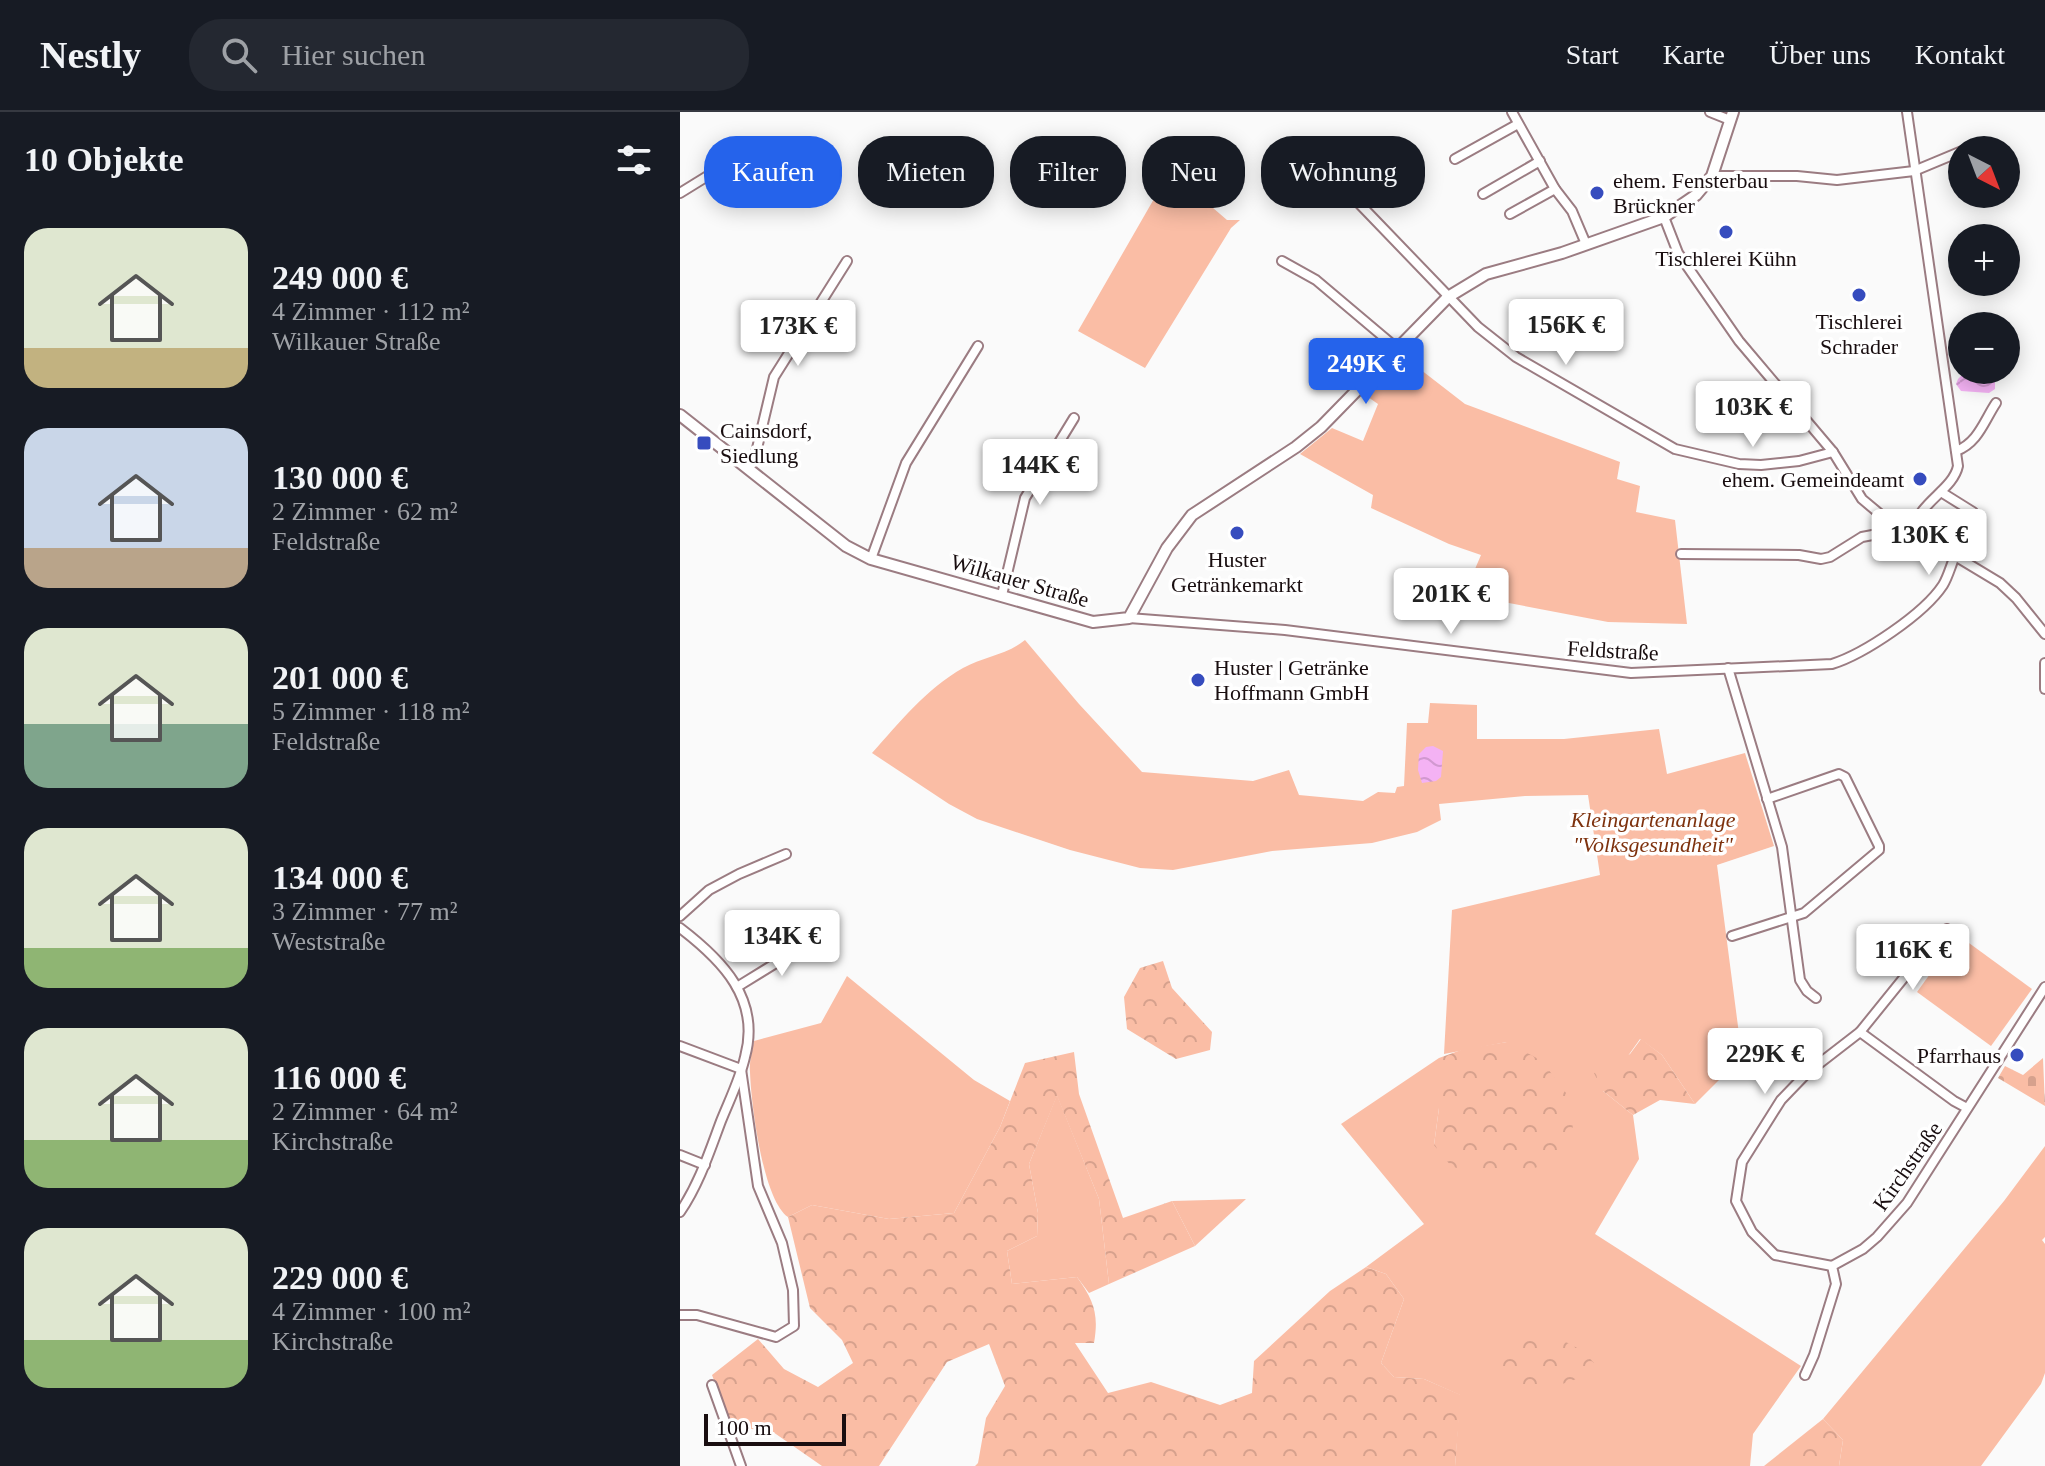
<!DOCTYPE html>
<html lang="de">
<meta charset="utf-8">
<style>
body{margin:0;font-family:"Times New Roman",serif;background:#242831;color:#f1f3f6;height:100vh;display:flex;flex-direction:column;font-size:30px;white-space:nowrap}
*{box-sizing:border-box;margin:0}
p{font-size:26px;color:#9ea1a6}
.icon{flex:none;width:44px;height:44px;fill:none;stroke:currentColor;stroke-width:2;stroke-linecap:round;stroke-linejoin:round}
.map{position:relative;flex:1;overflow:hidden}
.panel{display:flex;flex-direction:column;background:#171b24;width:680px}
.panel>*{flex:none}
.banner{position:absolute;left:24px;top:24px;width:760px;height:72px;display:flex;gap:16px}
.needle{width:52px;rotate:138deg}
.buttons{position:absolute;left:1268px;top:24px;display:grid;gap:16px}
.buttons a{display:grid;place-items:center;width:72px;height:72px;border-radius:50%;background:#171b24;box-shadow:0 4px 20px #0003;font-size:40px}
.scale{position:absolute;left:24px;bottom:20px;width:142px;box-sizing:border-box;padding-left:8px;border:4px solid #190e10;border-top:0;font-size:22px;line-height:28px;white-space:nowrap;color:#190e10;-webkit-text-stroke:6px #fff;paint-order:stroke}
.price{position:absolute;translate:-50% -68px;padding:0 18px;border-radius:8px;background:#fff;color:#222;font-size:26px;line-height:52px;filter:drop-shadow(0 2px 4px #0008)}
.price::after{content:'';position:absolute;left:50%;top:48px;width:24px;height:18px;margin-left:-12px;background:inherit;clip-path:polygon(0 0,100% 0,50% 100%)}
.price.selected{background:#2563eb;color:#fff}
ul{padding:0;list-style:none}
li{display:flex;align-items:center;gap:24px;height:200px;padding:0 24px}
li span{display:grid;place-items:center;flex:none;width:224px;height:160px;border-radius:24px;color:#555}
li>.icon{margin-inline-start:auto}
span .icon{width:96px;height:96px;fill:#fffc;stroke-width:1}
li b{font-size:34px}
h2{display:flex;justify-content:space-between;align-items:center;height:96px;padding:0 24px;font-size:34px}
.pill{padding:0 28px;border-radius:32px;background:#171b24;box-shadow:0 4px 20px #0003;font-size:28px;line-height:72px}
.pill.selected{background:#2563eb;color:#fff}
header{display:flex;align-items:center;gap:48px;box-sizing:border-box;height:112px;padding:0 40px;background:#171b24;border-bottom:2px solid #363941}
header strong{font-size:38px}
nav{display:flex;gap:44px;margin-inline-start:auto;font-size:28px}
.search{width:560px;height:72px;background:#242831;display:flex;align-items:center;gap:20px;box-sizing:border-box;padding:0 28px;border-radius:32px;color:#9ea1a6;font-size:30px}
main{display:flex;flex:1;min-height:0}
.map>svg:first-child{display:block}
</style>
<header>
<strong>Nestly</strong>
<div class="search"><svg class="icon" aria-label="search" viewBox="0 0 24 24"><circle cx="10" cy="10" r="6"/><path d="M15 15l6 6"/></svg>Hier suchen</div>
<nav><a>Start</a><a>Karte</a><a>Über uns</a><a>Kontakt</a></nav>
</header>
<main>
<section class="panel">
<h2>10 Objekte<svg class="icon" aria-label="filters" viewBox="0 0 24 24"><path d="M4 7h16M4 17h16"/><circle cx="9" cy="7" r="2"/><circle cx="15" cy="17" r="2"/></svg></h2>
<ul>
<li><span style="background:linear-gradient(#dfe7d0 75%,#c2b280 0)"><svg class="icon" aria-label="home" viewBox="0 0 24 24"><path d="M3 11l9-7 9 7M6 9v11h12V9"/></svg></span><div><b>249 000 €</b><p>4 Zimmer · 112 m²</p><p>Wilkauer Straße</p></div></li>
<li><span style="background:linear-gradient(#c9d6e8 75%,#b9a48a 0)"><svg class="icon" aria-label="home" viewBox="0 0 24 24"><path d="M3 11l9-7 9 7M6 9v11h12V9"/></svg></span><div><b>130 000 €</b><p>2 Zimmer · 62 m²</p><p>Feldstraße</p></div></li>
<li><span style="background:linear-gradient(#dfe7d0 60%,#7fa58c 0)"><svg class="icon" aria-label="home" viewBox="0 0 24 24"><path d="M3 11l9-7 9 7M6 9v11h12V9"/></svg></span><div><b>201 000 €</b><p>5 Zimmer · 118 m²</p><p>Feldstraße</p></div></li>
<li><span style="background:linear-gradient(#dfe7d0 75%,#8fb573 0)"><svg class="icon" aria-label="home" viewBox="0 0 24 24"><path d="M3 11l9-7 9 7M6 9v11h12V9"/></svg></span><div><b>134 000 €</b><p>3 Zimmer · 77 m²</p><p>Weststraße</p></div></li>
<li><span style="background:linear-gradient(#dfe7d0 70%,#8fb573 0)"><svg class="icon" aria-label="home" viewBox="0 0 24 24"><path d="M3 11l9-7 9 7M6 9v11h12V9"/></svg></span><div><b>116 000 €</b><p>2 Zimmer · 64 m²</p><p>Kirchstraße</p></div></li>
<li><span style="background:linear-gradient(#dfe7d0 70%,#8fb573 0)"><svg class="icon" aria-label="home" viewBox="0 0 24 24"><path d="M3 11l9-7 9 7M6 9v11h12V9"/></svg></span><div><b>229 000 €</b><p>4 Zimmer · 100 m²</p><p>Kirchstraße</p></div></li>
</ul>
</section>
<div class="map">
<svg width="1365" height="1354" viewBox="0 0 1365 1354">
<defs>
<pattern id="forest-crowns" width="20" height="18" patternUnits="userSpaceOnUse" patternTransform="scale(2)"><rect width="20" height="18" fill="#fabda5"/><path d="M2 6a3 3 0 1 1 6 0M12 15a3 3 0 1 1 6 0" fill="none" stroke="#d6a18d"/></pattern>
<pattern id="cemetery-stones" width="16" height="16" patternUnits="userSpaceOnUse" patternTransform="scale(2)"><rect width="16" height="16" fill="#fabda5"/><path d="M2 7V4a2 2 0 0 1 4 0v3zM10 15v-3a2 2 0 0 1 4 0v3z" fill="#d6a18d"/></pattern>
<pattern id="water-waves" width="16" height="10" patternUnits="userSpaceOnUse" patternTransform="scale(2)"><rect width="16" height="10" fill="#f4b2f4"/><path d="M0 5q4-4 8 0t8 0" fill="none" stroke="#d198d0"/></pattern>
</defs>
<rect width="100%" height="100%" fill="#fafafa"/>
<g fill="#fabda5">
<polygon points="490,59 547,108 560,108 551,116 465,256 398,219"/>
<polygon points="723,244 785,292 940,350 937,367 960,374 956,400 995,408 1007,512 928,510 792,484 795,457 801,443 769,432 691,396 693,383 620,342 652,316 683,329 698,292 685,283"/>
<path d="M345,528L399,592L462,660L573,669L609,658L619,683L683,689L698,680L715,681L717,675L724,674L727,611H748L750,591L797,593V627H884L979,617L987,662L1065,641L1094,734L1037,753L1062,945L1015,992L982,943L960,927L923,979L953,1003L959,1047L915,1122L1121,1254L1073,1322L1070,1354H775L780,1283L744,1267L714,1265L701,1251L724,1187L706,1162L686,1155L744,1112L661,1012L759,946V996L754,1033L827,930L764,942L772,798L920,763L908,683L845,684L759,692L761,708L737,720L692,731L592,739L493,758L460,756L390,738L297,707L269,692L192,641C220,610 246,577 283,556C303,545 327,543 345,528Z"/>
<polygon points="1278,823 1352,877 1311,934 1237,880"/>
<path d="M167,864L294,968L330,989L320,1015L274,1101L209,1107L132,1093L108,1105C83,1088 71,992 70,960C69,950 72,939 74,929L141,911Z"/>
<polygon points="377,983 419,1087 429,1172 409,1181 397,1165 332,1172 327,1139 357,1124 358,1101 349,1052"/>
<polygon points="1365,1034 1365,1125 1362,1128 1365,1132 1365,1261 1361,1272 1301,1354 1159,1354 1163,1328 1143,1307 1324,1089"/>
<polygon points="566,1087 515,1134 492,1089"/>
</g>
<g fill="url(#forest-crowns)">
<polygon points="483,849 492,876 532,920 530,938 496,947 447,917 444,885 460,856"/>
<polygon points="961,927 982,943 1015,992 980,988 953,1003 923,979 914,961 950,942"/>
<polygon points="827,930 862,949 892,989 893,1026 860,1054 818,1070 771,1054 754,1033 759,996 759,946 784,937"/>
<path d="M394,940L399,982L443,1106L492,1089L515,1134L429,1172L419,1087L377,984L349,1052L358,1101L357,1124L327,1139L332,1172L397,1165C414,1189 419,1202 414,1231H395L428,1281L471,1270L540,1293L572,1281L574,1249L650,1179L686,1155L706,1162L724,1187L701,1251L714,1265L744,1267L781,1283L775,1354H295L298,1351L306,1306L325,1274L309,1232L267,1250L199,1354H142L93,1320L51,1314L32,1263L78,1227L104,1257L138,1275L173,1251L162,1228L130,1196L108,1105L132,1093L209,1107L274,1101L320,1015L345,951Z"/>
<path d="M850,1226C880,1226 894,1229 914,1251L902,1265L851,1283L835,1280L813,1255L829,1233Z"/>
<polygon points="1143,1307 1163,1328 1159,1354 1084,1354"/>
</g>
<polygon fill="url(#cemetery-stones)" points="1363,946 1365,994 1318,966 1325,954 1343,963"/>
<g fill="url(#water-waves)">
<polygon points="1287,258 1308,258 1315,267 1315,277 1309,281 1281,279 1276,272 1278,267"/>
<polygon points="753,634 763,639 761,665 756,669 742,671 738,658 739,642 746,635"/>
</g>
<g fill="none" stroke-linecap="round" stroke-linejoin="round">
<g stroke="#9b7c82" stroke-width="12">
<g id="minor">
<polyline points="832,0 875,77 892,99 906,132"/>
<polyline points="1030,0 1050,8"/>
<path d="M1227,0L1278,354C1273,378 1238,391 1236,415"/>
<polyline points="1284,38 1297,34"/>
<polyline points="775,47 838,12"/>
<polyline points="1032,64 1117,64 1157,68 1234,59 1282,39"/>
<polyline points="0,81 55,47"/>
<polyline points="670,82 798,215 836,245 995,337 1059,352 1081,353 1119,349 1153,340"/>
<polyline points="803,82 860,49"/>
<polyline points="830,102 875,77"/>
<polyline points="984,105 998,141 1059,229 1153,340 1182,387 1219,418 1236,415"/>
<polyline points="602,149 636,168 719,238"/>
<path d="M1276,339C1298,331 1304,309 1316,291"/>
<polyline points="68,357 74,349 94,265 167,149"/>
<polyline points="1261,380 1293,400"/>
<polyline points="1236,415 1242,424 1320,471 1336,486 1365,522"/>
<polyline points="1001,442 1119,443 1141,447 1150,445 1182,425 1203,421 1214,413"/>
<polyline points="191,447 226,351 298,234"/>
<polyline points="322,483 345,386 394,306"/>
<path d="M449,506L605,518L951,561L1152,552C1184,542 1244,502 1263,473C1268,465 1271,453 1275,444"/>
<polyline points="1365,551 1365,577"/>
<polyline points="1048,556 1102,735 1120,868 1127,879 1136,886"/>
<polyline points="0,804 29,778 59,762 106,742"/>
<path d="M0,816C42,848 81,887 65,945C60,967 49,989 41,1009C29,1041 19,1072 0,1100"/>
<polyline points="1052,824 1124,801 1199,738 1199,734 1165,665 1159,662 1087,687"/>
<polyline points="57,875 130,830"/>
<polyline points="1180,920 1260,821 1267,817"/>
<polyline points="0,934 61,957"/>
<polyline points="0,1043 25,1053"/>
<polyline points="1152,1154 1095,1143 1072,1120 1056,1089 1062,1050 1101,988 1127,961 1180,920 1274,989 1287,996"/>
<polyline points="0,1203 17,1203 96,1225 114,1214 113,1178 102,1131 78,1074 61,957"/>
<polyline points="1125,1263 1134,1243 1156,1172 1152,1154 1183,1137 1197,1125 1227,1091 1365,875"/>
<polyline points="32,1273 61,1354"/>
</g>
</g>
<g stroke="#9b7c82" stroke-width="14">
<polyline id="tertiary" points="0,303 166,434 191,447 413,510 449,506 487,436 512,403 616,335 641,315 768,185 806,162 882,141 984,105 1016,83 1032,64 1053,0"/>
</g>
<use href="#minor" stroke="#fff" stroke-width="8"/>
<use href="#tertiary" stroke="#fff" stroke-width="10"/>
</g>
<g fill="#364cbe" stroke="#fff" stroke-width="3">
<circle cx="917" cy="81" r="8"/>
<circle cx="1046" cy="120" r="8"/>
<circle cx="1179" cy="183" r="8"/>
<rect x="16" y="323" width="16" height="16" rx="4"/>
<circle cx="1240" cy="367" r="8"/>
<circle cx="557" cy="421" r="8"/>
<circle cx="518" cy="568" r="8"/>
<circle cx="1337" cy="943" r="8"/>
</g>
<g text-anchor="middle" stroke-width="7" stroke-linejoin="round" paint-order="stroke">
<g font-size="22" fill="#190e10" stroke="#fff" text-anchor="start">
<text x="933" y="76">ehem. Fensterbau<tspan x="933" dy="25">Brückner</tspan></text>
<text x="1046" y="154" text-anchor="middle">Tischlerei Kühn</text>
<text x="1179" y="217" text-anchor="middle">Tischlerei<tspan x="1179" dy="25">Schrader</tspan></text>
<text x="40" y="326">Cainsdorf,<tspan x="40" dy="25">Siedlung</tspan></text>
<text x="1224" y="375" text-anchor="end">ehem. Gemeindeamt</text>
<text x="557" y="455" text-anchor="middle">Huster<tspan x="557" dy="25">Getränkemarkt</tspan></text>
<text x="534" y="563">Huster | Getränke<tspan x="534" dy="25">Hoffmann GmbH</tspan></text>
<text x="1321" y="951" text-anchor="end">Pfarrhaus</text>
</g>
<g font-size="22" fill="#190e10" stroke="#fff">
<text transform="translate(340 468) rotate(16)" y="8">Wilkauer Straße</text>
<text transform="translate(933 538) rotate(3)" y="8">Feldstraße</text>
<text transform="translate(1227 1054) rotate(-55)" y="8">Kirchstraße</text>
</g>
<g font-size="22" font-style="italic" fill="#7e320e" stroke="#fff">
<text x="973" y="715">Kleingartenanlage<tspan x="973" dy="25">"Volksgesundheit"</tspan></text>
</g>
</g>
</svg>
<div class="buttons">
<a><svg class="needle" viewBox="-14 -14 28 28"><path d="M0-13l5 13h-10z" fill="#e53935"/><path d="M0 13l5-13h-10z" fill="#9ea1a6"/></svg></a>
<a>+</a>
<a>−</a>
</div>
<div class="scale">100 m</div>
<b class="price" style="left:886px;top:255px">156K €</b>
<b class="price" style="left:118px;top:256px">173K €</b>
<b class="price selected" style="left:686px;top:294px">249K €</b>
<b class="price" style="left:1073px;top:337px">103K €</b>
<b class="price" style="left:360px;top:395px">144K €</b>
<b class="price" style="left:1249px;top:465px">130K €</b>
<b class="price" style="left:771px;top:524px">201K €</b>
<b class="price" style="left:102px;top:866px">134K €</b>
<b class="price" style="left:1233px;top:880px">116K €</b>
<b class="price" style="left:1085px;top:984px">229K €</b>
<div class="banner">
<a class="pill selected">Kaufen</a>
<a class="pill">Mieten</a>
<a class="pill">Filter</a>
<a class="pill">Neu</a>
<a class="pill">Wohnung</a>
</div>
</div>
</main>
